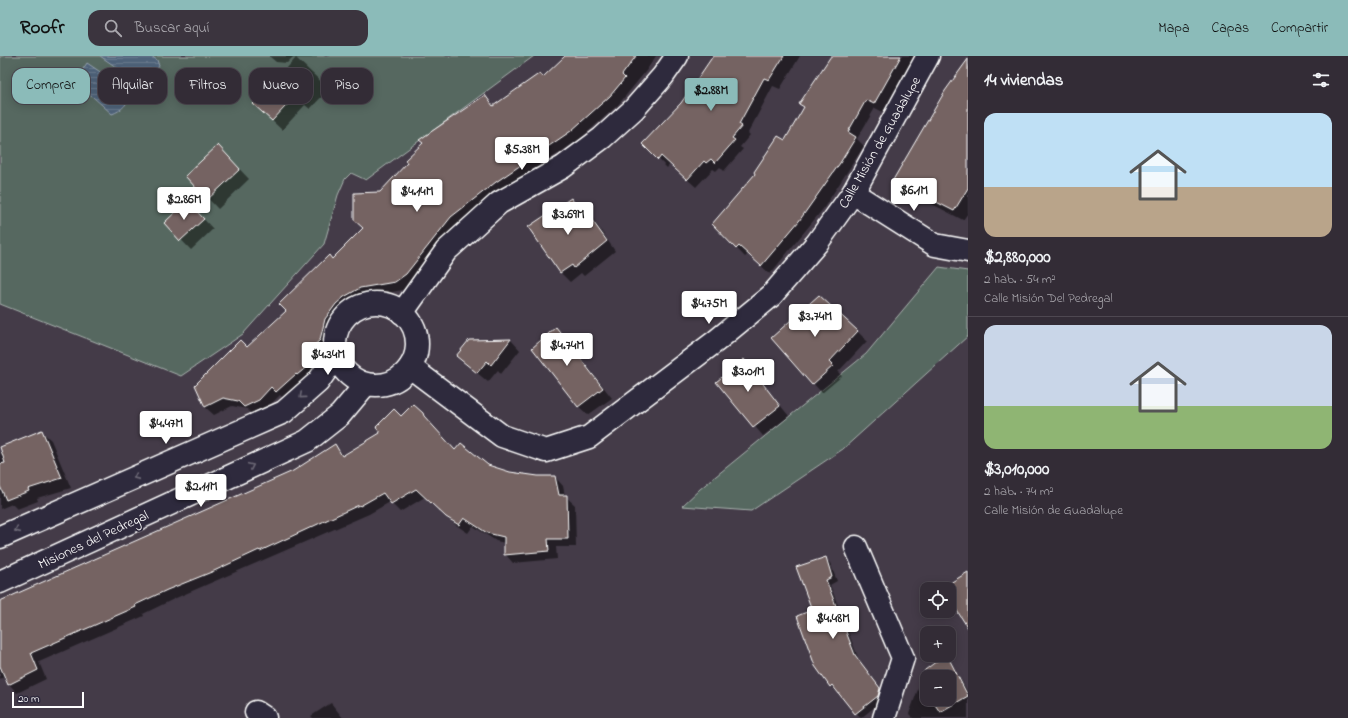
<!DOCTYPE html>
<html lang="es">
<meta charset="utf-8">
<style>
body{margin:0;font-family:"Indie Flower",sans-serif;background:#3b343e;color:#f1f3f6;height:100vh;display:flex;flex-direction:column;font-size:15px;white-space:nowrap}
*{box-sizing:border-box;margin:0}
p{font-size:13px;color:#a9a7ad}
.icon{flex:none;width:22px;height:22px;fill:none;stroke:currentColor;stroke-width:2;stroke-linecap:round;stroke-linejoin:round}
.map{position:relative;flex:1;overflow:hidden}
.drawer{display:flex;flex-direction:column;background:#332c36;width:380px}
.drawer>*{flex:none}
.banner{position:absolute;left:12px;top:12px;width:380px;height:36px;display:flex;gap:8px}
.tools{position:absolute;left:920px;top:526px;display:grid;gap:8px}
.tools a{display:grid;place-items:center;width:36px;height:36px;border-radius:8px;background:#332c36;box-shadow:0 2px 10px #0003,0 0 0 1px #4e4851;font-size:20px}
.scale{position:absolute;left:12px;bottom:10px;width:72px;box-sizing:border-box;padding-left:4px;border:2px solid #fff;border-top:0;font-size:11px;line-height:14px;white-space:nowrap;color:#fff;-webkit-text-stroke:3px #2f2a3d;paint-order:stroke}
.price{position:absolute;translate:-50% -34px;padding:0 9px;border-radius:4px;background:#fff;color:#222;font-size:13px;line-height:26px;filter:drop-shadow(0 1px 2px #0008)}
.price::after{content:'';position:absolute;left:50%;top:24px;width:12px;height:9px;margin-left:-6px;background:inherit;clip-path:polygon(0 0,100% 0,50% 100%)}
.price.current{background:#8bbbb9;color:#111}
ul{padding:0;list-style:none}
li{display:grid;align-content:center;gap:8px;height:212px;padding:0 16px}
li+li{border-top:1px solid #4e4851}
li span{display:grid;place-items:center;height:124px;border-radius:12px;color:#555}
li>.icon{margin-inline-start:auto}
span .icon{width:72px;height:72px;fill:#fffc;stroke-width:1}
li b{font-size:17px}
h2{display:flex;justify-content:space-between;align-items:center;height:48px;padding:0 16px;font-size:17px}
.pill{padding:0 14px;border-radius:12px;background:#332c36;box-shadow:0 2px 10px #0003,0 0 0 1px #4e4851;font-size:14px;line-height:36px}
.pill.current{background:#8bbbb9;color:#111}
header{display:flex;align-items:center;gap:24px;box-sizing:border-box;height:56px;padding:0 20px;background:#8bbbb9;color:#111}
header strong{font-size:19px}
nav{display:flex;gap:22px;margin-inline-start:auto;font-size:14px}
.search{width:280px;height:36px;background:#3b343e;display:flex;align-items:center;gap:10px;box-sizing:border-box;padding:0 14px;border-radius:12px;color:#a9a7ad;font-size:15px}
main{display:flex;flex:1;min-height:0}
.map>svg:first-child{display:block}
</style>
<header>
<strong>Roofr</strong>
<div class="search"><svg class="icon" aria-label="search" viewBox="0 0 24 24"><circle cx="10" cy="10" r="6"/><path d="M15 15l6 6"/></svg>Buscar aquí</div>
<nav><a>Mapa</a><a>Capas</a><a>Compartir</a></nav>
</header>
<main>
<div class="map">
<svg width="968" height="662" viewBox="0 0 968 662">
<defs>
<pattern id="water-rules" width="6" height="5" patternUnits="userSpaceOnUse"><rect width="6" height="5" fill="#4f637a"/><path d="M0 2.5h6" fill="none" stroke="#697a8e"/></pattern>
</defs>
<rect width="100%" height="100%" fill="#443b48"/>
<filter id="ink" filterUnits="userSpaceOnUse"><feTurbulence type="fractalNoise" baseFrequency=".025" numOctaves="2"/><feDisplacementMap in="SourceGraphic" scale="8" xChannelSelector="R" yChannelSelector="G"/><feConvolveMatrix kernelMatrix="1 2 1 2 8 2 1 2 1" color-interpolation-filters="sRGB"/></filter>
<g filter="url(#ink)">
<g fill="#566860" stroke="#aab4b0">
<polygon points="0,0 534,0 366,124 351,117 345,123 338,139 324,188 243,278 181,320 0,248"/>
<polygon points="939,211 968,215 968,280 843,393 751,455 682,450 700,433 866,298"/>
</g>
<g fill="url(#water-rules)" stroke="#95a1af">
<polygon points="100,0 151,0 157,4 159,10 150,23 138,26"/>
<path d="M87,7L130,36C130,47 121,55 112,58L75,25Z"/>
</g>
<g fill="#0007" fill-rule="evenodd">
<polygon points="269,0 294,0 287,7 276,6"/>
<polygon points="569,0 656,0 646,15 618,49 580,83 504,134 414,226 403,234 369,240 352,249 333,271 328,293 314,306 322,314 285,344 280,339 267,352 253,359 247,353 232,350 214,359 205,351 247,293 287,255 332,204 364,172 381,137 485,40 494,50 543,22"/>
<polygon points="714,0 800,0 780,33 773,30 748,77 750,79 740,91 743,93 724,115 720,111 716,115 713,113 696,131 670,108 667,112 644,88 682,47"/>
<polygon points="832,0 914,0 883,56 875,52 857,83 864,90 823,153 770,218 748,198 745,201 713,168 785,86 804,52 800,48"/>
<polygon points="296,2 329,33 310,53 305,49 282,74 254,48"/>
<polygon points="968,6 968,157 963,164 903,133 894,124"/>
<polygon points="227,100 249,123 218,153 187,120"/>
<polygon points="570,143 582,156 584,154 593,163 615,195 584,220 581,217 570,226 561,217 529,171"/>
<polygon points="197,156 213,173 191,194 165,167"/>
<polygon points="556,272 565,282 612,342 588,359 578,350"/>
<polygon points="857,275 867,285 838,316 842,320 822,337 772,282"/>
<polygon points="511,284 520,294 501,318 498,314 488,326 457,300 469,285"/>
<polygon points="744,305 789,360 763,380 717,326"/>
<polygon points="422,357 455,395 488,410 510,417 538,421 555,421 563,430 565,440 575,449 576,491 556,491 557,503 513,507 505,498 505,487 496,485 473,470 468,477 456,469 425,441 400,456 390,446 369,458 176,542 143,558 144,560 39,606 46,623 17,637 9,628 6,620 0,623 0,546 294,416 334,389 344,400 382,377 401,361"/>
<polygon points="41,375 51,384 71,432 37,442 38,445 17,453 12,448 0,453 0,396 15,392"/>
<polygon points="825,502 830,507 837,525 830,529 859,604 884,638 882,645 861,662 837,634 836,635 831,630 816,610 813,554"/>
<polygon points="968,517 968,567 949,547 949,533 944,532"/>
<path d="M949,605L968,636V662H913L909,658L925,614ZM927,621H949V643H927Z"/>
<polygon points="331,647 343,662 313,662 311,660"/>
</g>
<g fill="#756362" stroke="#fff">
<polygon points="565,0 636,0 622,19 625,22 610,40 571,75 496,126 451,161 406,218 395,226 360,232 344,241 336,248 325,263 320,284 306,297 314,305 297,319 296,318 276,336 271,331 259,344 244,351 238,345 223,342 205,351 195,329 240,284 247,291 286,255 279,248 329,199 332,203 363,172 354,164 354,137 380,136 407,107 405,104 423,87 419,84 485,39 493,50 540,17 543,21"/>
<polygon points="713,0 784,0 769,24 764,22 739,68 742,70 732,82 735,84 715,107 711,103 706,107 704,105 687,124 661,100 658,104 642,88 681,47"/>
<polygon points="831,0 901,0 874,48 866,44 848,76 856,81 840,107 799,165 761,210 739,190 736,193 712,168 755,118 754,116 778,80 785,84 804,51 799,48"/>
<polygon points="968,3 968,132 954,155 893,124 945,35"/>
<polygon points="278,21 297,38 272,65 253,48"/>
<polygon points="218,89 240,113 207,144 185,120"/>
<polygon points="571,142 581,156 584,153 607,185 574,212 572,209 560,217 528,171"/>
<polygon points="187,145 204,163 180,185 164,167"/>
<polygon points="819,239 858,275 829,306 833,310 812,329 771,282"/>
<polygon points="556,271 603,332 578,351 532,292"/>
<polygon points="511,283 491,309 487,305 477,317 456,300 469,284"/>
<polygon points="744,303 780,350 753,371 716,326"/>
<polygon points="413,348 423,357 424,360 455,394 461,387 488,409 510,416 538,420 555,420 559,439 567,439 568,483 548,483 549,495 504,499 504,481 487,477 464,462 459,469 446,461 416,433 391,448 383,437 360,450 359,449 260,495 259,494 214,515 167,534 135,549 136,551 31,597 38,614 8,629 0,610 0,545 293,415 335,388 342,400 380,377 376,371 394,353 401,360"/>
<polygon points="42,374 62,422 28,433 29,435 6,444 0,430 0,408 5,407 0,391"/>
<polygon points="826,501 832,521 826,524 855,599 880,632 878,640 855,658 832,629 830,631 815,610 797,560 812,554 796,511"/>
<polygon points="968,516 968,572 949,542 949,533 942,532"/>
<polygon points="945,599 947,599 968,640 940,656 931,643 949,643 949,621 927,621 927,637 920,626 925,614"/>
</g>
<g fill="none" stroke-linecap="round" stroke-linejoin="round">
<g stroke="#fff" stroke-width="25">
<g id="minor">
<polyline points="853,137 935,189 968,195"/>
<circle cx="376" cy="288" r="41"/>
<polyline points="402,257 446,195 499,147 563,111 602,82 634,53 663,20 677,0"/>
<polyline points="410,311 502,380 546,395 589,381 716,285 771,240 817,187 853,137 928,0"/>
<polyline points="0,481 284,356 318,326 336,300"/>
<polyline points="856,491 903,602 884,662"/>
<polyline points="0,526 307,385 340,359 366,328"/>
<polyline points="256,656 265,662"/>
</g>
</g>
<use href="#minor" stroke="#2f2a3d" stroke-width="22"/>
</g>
<defs><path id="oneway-chevron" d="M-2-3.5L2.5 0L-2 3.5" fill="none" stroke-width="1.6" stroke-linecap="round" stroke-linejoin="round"/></defs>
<g stroke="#6d6a77">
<use href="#oneway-chevron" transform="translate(302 340) rotate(139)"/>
<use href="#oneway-chevron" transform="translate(251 410) rotate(-25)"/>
<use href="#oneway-chevron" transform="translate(136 421) rotate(156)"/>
<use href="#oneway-chevron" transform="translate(17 474) rotate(156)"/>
</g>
</g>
<g text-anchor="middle" stroke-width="3.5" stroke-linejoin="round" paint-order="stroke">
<g font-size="14" fill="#fff" stroke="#2f2a3d">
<text transform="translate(879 86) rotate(-60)" y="5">Calle Misión de Guadalupe</text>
<text transform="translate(93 483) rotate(-25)" y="5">Misiones del Pedregal</text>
</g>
</g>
</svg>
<div class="tools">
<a><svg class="icon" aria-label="locate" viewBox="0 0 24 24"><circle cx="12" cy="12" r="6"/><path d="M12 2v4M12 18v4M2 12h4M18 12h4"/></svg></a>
<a>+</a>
<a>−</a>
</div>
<div class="scale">20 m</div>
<b class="price current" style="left:711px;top:56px">$2.88M</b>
<b class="price" style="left:522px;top:115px">$5.38M</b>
<b class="price" style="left:914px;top:156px">$6.1M</b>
<b class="price" style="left:417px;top:157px">$4.14M</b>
<b class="price" style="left:184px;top:165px">$2.86M</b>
<b class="price" style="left:568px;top:180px">$3.69M</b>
<b class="price" style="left:709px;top:269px">$4.75M</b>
<b class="price" style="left:815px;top:282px">$3.74M</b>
<b class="price" style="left:567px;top:311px">$4.74M</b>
<b class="price" style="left:328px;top:320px">$4.34M</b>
<b class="price" style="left:748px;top:337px">$3.01M</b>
<b class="price" style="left:166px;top:389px">$4.47M</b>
<b class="price" style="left:201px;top:452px">$2.11M</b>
<b class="price" style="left:833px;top:584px">$4.48M</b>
<div class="banner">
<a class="pill current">Comprar</a>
<a class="pill">Alquilar</a>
<a class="pill">Filtros</a>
<a class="pill">Nuevo</a>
<a class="pill">Piso</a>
</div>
</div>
<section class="drawer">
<h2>14 viviendas<svg class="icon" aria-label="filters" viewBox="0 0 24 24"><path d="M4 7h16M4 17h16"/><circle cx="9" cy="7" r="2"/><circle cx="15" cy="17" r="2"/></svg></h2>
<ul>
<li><span style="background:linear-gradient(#bfe0f5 60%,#b9a48a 0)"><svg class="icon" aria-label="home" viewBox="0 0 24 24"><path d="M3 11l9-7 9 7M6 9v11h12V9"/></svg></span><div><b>$2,880,000</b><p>2 hab. · 54 m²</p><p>Calle Misión Del Pedregal</p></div></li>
<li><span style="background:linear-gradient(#c9d6e8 65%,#8fb573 0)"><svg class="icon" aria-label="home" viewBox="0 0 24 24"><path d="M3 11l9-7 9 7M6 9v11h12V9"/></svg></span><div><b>$3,010,000</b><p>2 hab. · 74 m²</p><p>Calle Misión de Guadalupe</p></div></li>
</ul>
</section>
</main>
